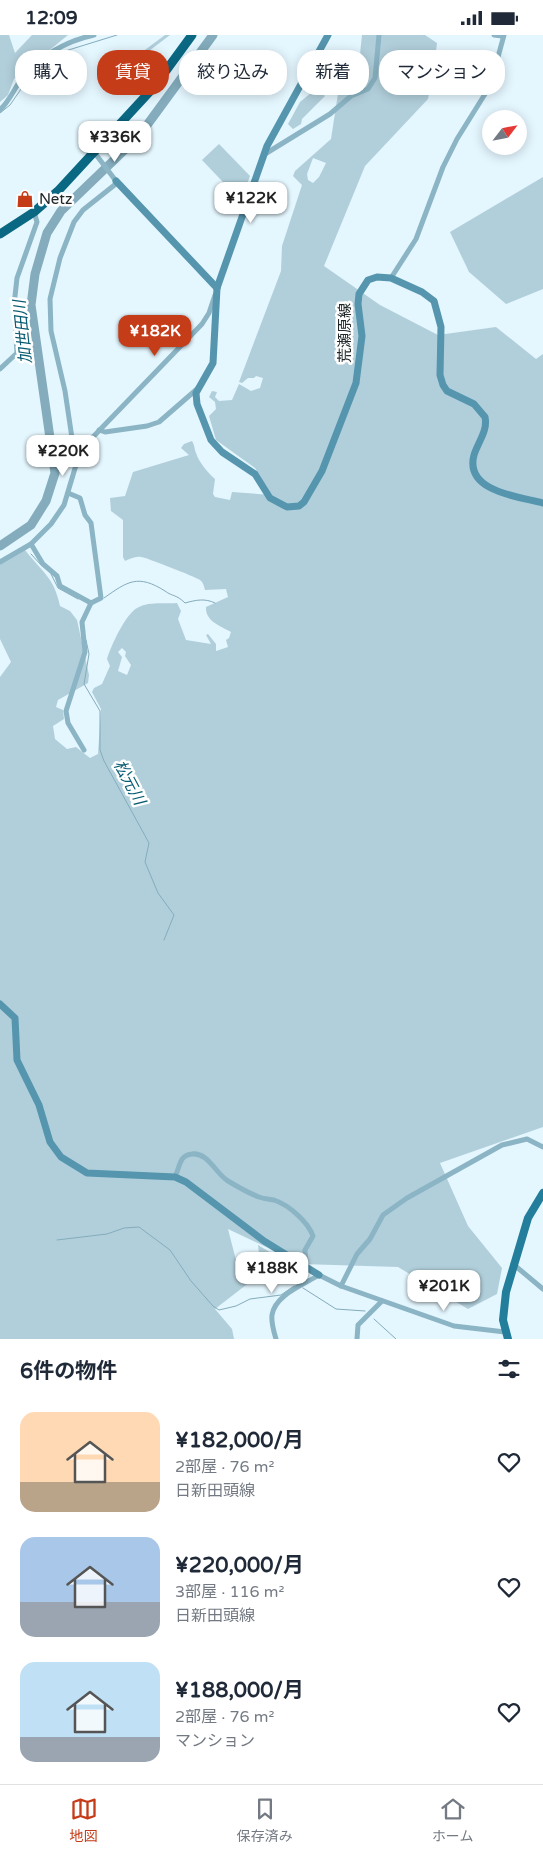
<!DOCTYPE html>
<html lang="ja">
<meta charset="utf-8">
<style>
body{margin:0;font-family:"Varela Round","Noto Sans JP",sans-serif;background:#f6f6f7;color:#1f2937;height:100vh;display:flex;flex-direction:column;font-size:19px;white-space:nowrap}
*{box-sizing:border-box;margin:0}
p{font-size:16px;color:#747a83}
.icon{flex:none;width:28px;height:28px;fill:none;stroke:currentColor;stroke-width:2;stroke-linecap:round;stroke-linejoin:round}
.map{position:relative;height:1304px;overflow:hidden}
.details{display:flex;flex-direction:column;background:#fff;flex:1}
.details>*{flex:none}
.guide{position:absolute;left:15px;top:15px;width:514px;height:45px;display:flex;gap:10px}
.needle{width:32px;rotate:58deg}
.buttons{position:absolute;left:482px;top:75px;display:grid;gap:10px}
.buttons a{display:grid;place-items:center;width:45px;height:45px;border-radius:50%;background:#fff;box-shadow:0 2px 12px #0003;font-size:25px}
.price{position:absolute;translate:-50% -42px;padding:0 11px;border-radius:10px;background:#fff;color:#222;font-size:16px;line-height:32px;filter:drop-shadow(0 1px 2px #0008)}
.price::after{content:'';position:absolute;left:50%;top:30px;width:15px;height:11px;margin-left:-8px;background:inherit;clip-path:polygon(0 0,100% 0,50% 100%)}
.price.on{background:#c53c18;color:#fff}
ul{padding:0;list-style:none}
li{display:flex;align-items:center;gap:15px;height:125px;padding:0 20px}
li span{display:grid;place-items:center;flex:none;width:140px;height:100px;border-radius:15px;color:#555}
li>.icon{margin-inline-start:auto}
span .icon{width:60px;height:60px;fill:#fffc;stroke-width:1}
li b{font-size:21px}
h2{display:flex;justify-content:space-between;align-items:center;height:60px;padding:0 20px;font-size:21px}
.pill{padding:0 18px;border-radius:20px;background:#fff;box-shadow:0 2px 12px #0003;font-size:18px;line-height:45px}
.pill.on{background:#c53c18;color:#fff}
.status{display:flex;justify-content:space-between;align-items:center;height:35px;padding:0 25px;background:#fff;direction:ltr}
.status svg{height:14px;fill:currentColor}
.tab-bar{display:flex;justify-content:space-around;align-items:center;height:70px;border-top:1px solid #e0e1e3;background:#fff;font-size:14px;color:#747a83}
.tab-bar a{display:grid;justify-items:center;gap:2px}
.tab-bar .on{color:#c53c18}
.map>svg:first-child{display:block}
</style>
<div class="status"><b>12:09</b><svg viewBox="0 0 49 12"><path d="M0 12V9h3v3zM5 12V6h3v6zM10 12V3h3v9zM15 12V0h3v12zM26 1h20v11H26zM47 4h2v5h-2z"/></svg></div>
<div class="map">
<svg width="543" height="1304" viewBox="0 0 543 1304">
<rect width="100%" height="100%" fill="#e4f6fe"/>
<g fill="#b1cfdb" fill-rule="evenodd">
<polygon points="0,0 9,0 15,18 32,0 68,0 14,44 8,60 0,67"/>
<polygon points="165,0 170,0 120,38 118,35"/>
<path d="M362,0H425L437,8L436,16L426,20L414,43L417,47L430,54L428,64L365,131L324,231L380,270L438,300L496,292L536,324L543,319V1092L440,1128L468,1191L502,1233L497,1259L468,1274L398,1232L302,1229L228,1194L237,1229L259,1240L215,1274L232,1294L234,1304H0V642L11,627L0,604V529L25,515C42,537 54,542 60,571L70,576L77,585L89,640L88,648L58,665L56,672L63,675L64,684L53,691L55,704L67,714L76,712L90,723L98,719L101,674L92,657L94,653L102,649L110,631L107,624C111,611 125,580 137,573C148,566 164,569 177,568L181,576L178,584L186,605L211,609L206,600L208,599L216,609V616L228,612L226,605L229,603L231,597C220,591 205,586 206,572L228,562L226,554L205,555C204,551 203,547 200,545C196,542 145,522 141,522C135,521 130,524 125,526L123,522V485L111,476L110,463L125,461L133,437L189,420L181,413L184,409L192,406C195,411 194,413 196,418C199,427 207,437 215,444L213,459L215,462L230,465L232,457L272,460L255,433L216,405L209,381L216,374L215,367L209,362L212,356L217,357L215,362L219,366L232,365L239,349L251,356L260,353L263,343L256,341L254,343H248L242,348L239,347L281,236L282,211L302,150L293,141L295,136L331,104L339,52L359,29ZM313,123L326,128L319,142L313,148L308,145L307,139ZM122,613L126,617L125,621L131,630L127,640L118,636L122,622L118,617Z"/>
<polygon points="317,53 325,61 302,84 301,89 293,94 288,89 300,67"/>
<polygon points="219,109 250,141 241,166 202,125"/>
<polygon points="543,142 543,254 506,269 469,237 450,197"/>
<polygon points="258,1210 301,1236 278,1241 261,1236"/>
</g>
<g fill="none" stroke-linecap="round" stroke-linejoin="round">
<g stroke="#84acbc" stroke-width="1">
<polyline points="0,78 10,70 28,44 62,17 117,0"/>
<polyline points="31,519 41,530"/>
<polyline points="51,539 58,553 78,564"/>
<path d="M104,563C128,546 138,539 165,556C173,562 176,559 185,568C196,565 205,563 215,568"/>
<polyline points="86,605 89,619 84,649 100,676 100,715 104,726 149,808 145,827 158,858 174,880 164,905"/>
<polyline points="57,1205 107,1199 124,1193 139,1192 170,1215 191,1246 213,1271 219,1275 236,1271 250,1264 281,1260 294,1251"/>
<polyline points="303,1253 336,1274 365,1276"/>
<polyline points="374,1284 396,1304"/>
</g>
<polyline stroke="#84acbc" stroke-width="9" points="0,511 31,490 46,466 55,438 31,270 35,239 47,198 61,176 139,101 213,0"/>
<g stroke="#8bb4c4" stroke-width="5">
<polyline points="494,0 502,1"/>
<path d="M0,75C10,65 14,54 22,43C40,21 66,6 94,0"/>
<polyline points="94,117 116,146"/>
<polyline points="265,119 330,79 351,61 368,54 375,43 379,0"/>
<polyline points="391,243 416,204 443,132 457,104 490,51 504,0"/>
<polyline points="0,334 17,318 14,270 17,243 37,187 34,177"/>
<polyline points="99,395 105,397 147,391 159,387 197,354"/>
<polyline points="76,430 65,356 51,296 50,264 60,223 74,187 83,175 117,148"/>
<polyline points="68,458 80,463 85,480 91,488 101,563 91,568 82,587 85,617 66,676 68,688 84,715"/>
<polyline points="31,509 43,529 57,541 60,551 91,568"/>
<polyline points="0,527 31,509 51,489 64,470 76,430 91,404 202,289 209,278 215,260"/>
<path d="M175,1142C180,1132 179,1120 192,1119C208,1117 216,1139 228,1146C238,1152 248,1158 259,1162C264,1164 269,1164 274,1165C289,1170 308,1187 313,1201L305,1215L306,1231"/>
<polyline points="513,1229 543,1254"/>
<polyline points="341,1251 357,1219 370,1204 383,1180 407,1163 502,1110 527,1104 543,1112"/>
<path d="M276,1304C274,1297 271,1288 272,1280C275,1260 303,1250 319,1240L341,1251L454,1291L505,1297"/>
<polyline points="357,1304 358,1290 382,1266"/>
</g>
<g stroke="#5595ad" stroke-width="7">
<path d="M328,0L267,111L217,253L213,328L196,358L197,369L211,405L222,417L255,439L270,463L287,472L299,471L304,467L322,436L356,348L362,301L358,269L359,259L368,245L377,242L391,243L422,257L434,266L441,292L440,340L443,350L447,356L474,369L485,382C488,396 478,407 474,420C464,457 521,462 543,468"/>
<polyline points="116,146 217,253"/>
<polyline points="0,969 15,983 17,1025 39,1070 50,1107 61,1122 87,1138 175,1142 186,1147 264,1206 319,1240"/>
</g>
<polyline stroke="#237e9b" stroke-width="8" points="508,1304 503,1285 506,1257 528,1183 543,1158"/>
<polyline stroke="#0b6883" stroke-width="9" points="0,199 34,177 58,156 154,52 192,0"/>
</g>
<defs>
<g id="shop-bare" transform="scale(1.35)"><path d="M-5-2.5h2.3a2.7 3.5 0 0 1 5.4 0H5L5.5 6h-11ZM-1.5-2.5h3a1.5 2.3 0 0 0-3 0Z" fill="#c53c18" stroke="#fff" stroke-width="2.5" paint-order="stroke"/></g>
</defs>
<g fill-rule="evenodd">
<use href="#shop-bare" x="25" y="164"/>
</g>
<g text-anchor="middle" stroke-width="5" stroke-linejoin="round" paint-order="stroke">
<g font-size="15" fill="#21282a" stroke="#fff" text-anchor="start">
<text x="39" y="169">Netz</text>
</g>
<g font-size="15" fill="#21282a" stroke="#fff">
<text transform="translate(345 298) rotate(-90)" y="5">荒瀬原線</text>
</g>
<g font-size="16" font-style="italic" fill="#065a71" stroke="#fff">
<text transform="translate(22 297) rotate(-96)" y="6">加世田川</text>
<text transform="translate(130 747) rotate(62)" y="6">松元川</text>
</g>
</g>
</svg>
<div class="buttons">
<a><svg class="needle" viewBox="-14 -14 28 28"><path d="M0-13l5 13h-10z" fill="#e53935"/><path d="M0 13l5-13h-10z" fill="#747a83"/></svg></a>
</div>
<b class="price" style="left:115px;top:128px">¥336K</b>
<b class="price" style="left:251px;top:189px">¥122K</b>
<b class="price on" style="left:155px;top:322px">¥182K</b>
<b class="price" style="left:63px;top:442px">¥220K</b>
<b class="price" style="left:272px;top:1259px">¥188K</b>
<b class="price" style="left:444px;top:1277px">¥201K</b>
<div class="guide">
<a class="pill">購入</a>
<a class="pill on">賃貸</a>
<a class="pill">絞り込み</a>
<a class="pill">新着</a>
<a class="pill">マンション</a>
</div>
</div>
<section class="details">
<h2>6件の物件<svg class="icon" aria-label="filters" viewBox="0 0 24 24"><path d="M4 7h16M4 17h16"/><circle cx="9" cy="7" r="2"/><circle cx="15" cy="17" r="2"/></svg></h2>
<ul>
<li><span style="background:linear-gradient(#ffd9b3 70%,#b9a48a 0)"><svg class="icon" aria-label="home" viewBox="0 0 24 24"><path d="M3 11l9-7 9 7M6 9v11h12V9"/></svg></span><div><b>¥182,000/月</b><p>2部屋 · 76 m²</p><p>日新田頭線</p></div><svg class="icon" aria-label="heart" viewBox="0 0 24 24"><path d="M12 20l-8-8c-3-5 5-10 8-4 3-6 11-1 8 4z"/></svg></li>
<li><span style="background:linear-gradient(#a9c7e8 65%,#9aa5b1 0)"><svg class="icon" aria-label="home" viewBox="0 0 24 24"><path d="M3 11l9-7 9 7M6 9v11h12V9"/></svg></span><div><b>¥220,000/月</b><p>3部屋 · 116 m²</p><p>日新田頭線</p></div><svg class="icon" aria-label="heart" viewBox="0 0 24 24"><path d="M12 20l-8-8c-3-5 5-10 8-4 3-6 11-1 8 4z"/></svg></li>
<li><span style="background:linear-gradient(#bfe0f5 75%,#9aa5b1 0)"><svg class="icon" aria-label="home" viewBox="0 0 24 24"><path d="M3 11l9-7 9 7M6 9v11h12V9"/></svg></span><div><b>¥188,000/月</b><p>2部屋 · 76 m²</p><p>マンション</p></div><svg class="icon" aria-label="heart" viewBox="0 0 24 24"><path d="M12 20l-8-8c-3-5 5-10 8-4 3-6 11-1 8 4z"/></svg></li>
</ul>
</section>
<nav class="tab-bar">
<a class="on"><svg class="icon" aria-label="map" viewBox="0 0 24 24"><path d="M3 6l6-2 6 2 6-2v14l-6 2-6-2-6 2zM9 4v14M15 6v14"/></svg>地図</a>
<a><svg class="icon" aria-label="saved" viewBox="0 0 24 24"><path d="M7 4h10v16l-5-4-5 4z"/></svg>保存済み</a>
<a><svg class="icon" aria-label="home" viewBox="0 0 24 24"><path d="M3 11l9-7 9 7M6 9v11h12V9"/></svg>ホーム</a>
</nav>
